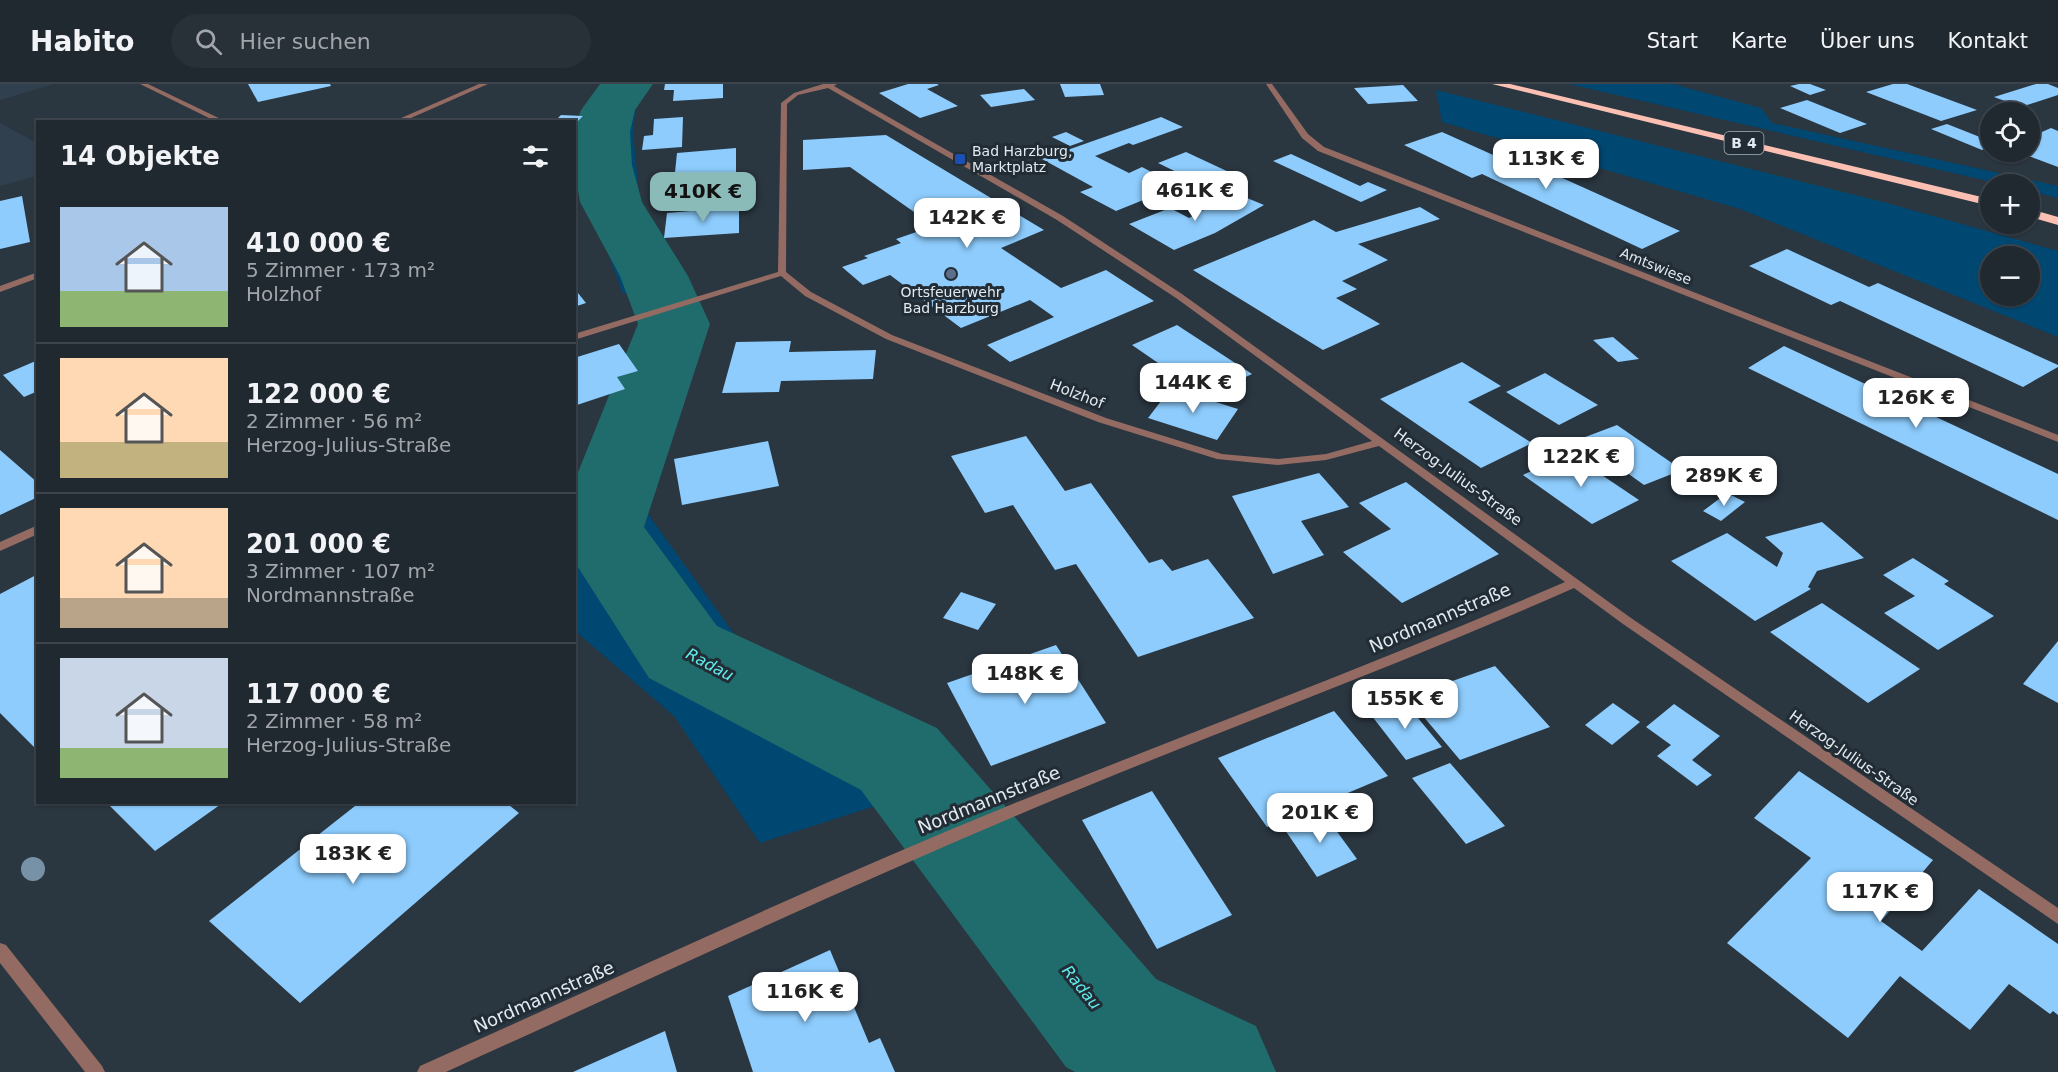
<!DOCTYPE html>
<html lang="de">
<meta charset="utf-8">
<style>
body{margin:0;font-family:"DejaVu Sans",sans-serif;background:#283038;color:#f1f3f6;height:100vh;display:flex;flex-direction:column;font-size:22px;white-space:nowrap}
*{box-sizing:border-box;margin:0}
p{font-size:20px;color:#a2a6ab}
.icon{flex:none;width:33px;height:33px;fill:none;stroke:currentColor;stroke-width:2;stroke-linecap:round;stroke-linejoin:round}
.map{position:relative;flex:1;overflow:hidden}
.sheet{position:absolute;left:36px;top:36px;width:540px;height:684px;display:flex;flex-direction:column;background:#202830;border-radius:0px;box-shadow:0 2px 4px #0004,0 0 0 2px #3d444c}
.sheet>*{flex:none}
.tools{position:absolute;left:1980px;top:18px;display:grid;gap:12px}
.tools a{display:grid;place-items:center;width:60px;height:60px;border-radius:50%;background:#202830;box-shadow:0 2px 4px #0004,0 0 0 2px #3d444c;font-size:30px}
.price{position:absolute;translate:-50% -51px;padding:0 14px;border-radius:12px;background:#fff;color:#222;font-size:20px;line-height:39px;filter:drop-shadow(0 2px 3px #0008)}
.price::after{content:'';position:absolute;left:50%;top:36px;width:18px;height:14px;margin-left:-9px;background:inherit;clip-path:polygon(0 0,100% 0,50% 100%)}
.price.active{background:#8bbbb9;color:#111}
ul{padding:0;list-style:none}
li{display:flex;align-items:center;gap:18px;height:150px;padding:0 24px}
li+li{border-top:2px solid #3d444c}
li span{display:grid;place-items:center;flex:none;width:168px;height:120px;border-radius:0px;color:#555}
li>.icon{margin-inline-start:auto}
span .icon{width:72px;height:72px;fill:#fffc;stroke-width:1}
li b{font-size:26px}
h2{display:flex;justify-content:space-between;align-items:center;height:72px;padding:0 24px;font-size:26px}
header{display:flex;align-items:center;gap:36px;box-sizing:border-box;height:84px;padding:0 30px;background:#202830;border-bottom:2px solid #3d444c}
header strong{font-size:28px}
nav{display:flex;gap:33px;margin-inline-start:auto;font-size:21px}
.search{width:420px;height:54px;background:#283038;display:flex;align-items:center;gap:15px;box-sizing:border-box;padding:0 21px;border-radius:33px;color:#a2a6ab;font-size:22px}
.map>svg:first-child{display:block}
</style>
<header>
<strong>Habito</strong>
<div class="search"><svg class="icon" aria-label="search" viewBox="0 0 24 24"><circle cx="10" cy="10" r="6"/><path d="M15 15l6 6"/></svg>Hier suchen</div>
<nav><a>Start</a><a>Karte</a><a>Über uns</a><a>Kontakt</a></nav>
</header>
<div class="map">
<svg width="2058" height="988" viewBox="0 0 2058 988">
<rect width="100%" height="100%" fill="#2a3640"/>
<g fill="#30404e">
<polygon points="0,0 54,0 0,16"/>
<polygon points="0,39 37,59 37,92 0,102"/>
</g>
<g fill="#004871" fill-rule="evenodd">
<polygon points="608,0 638,0 633,48 640,121 685,192 623,210 587,112 594,51"/>
<polygon points="1569,0 1673,0 1761,24 1772,39 2058,102 2058,114 2030,107 2030,100 2001,100"/>
<path d="M1436,6L1887,119L2058,167V253L1740,125L1442,38ZM1990,172H2030V212H1990Z"/>
<polygon points="697,235 645,368 641,420 737,554 909,657 947,699 760,759 674,632 575,547 574,417 578,394 646,287 650,251"/>
</g>
<g fill="none" stroke-linecap="round" stroke-linejoin="round">
<polygon fill="#206b6b" fill-rule="evenodd" points="600,0 653,0 635,26 630,48 632,81 642,118 688,192 710,240 644,443 717,542 937,644 1156,895 1256,942 1276,988 1075,988 1066,983 861,706 649,594 574,477 574,398 638,240 620,192 580,118 574,84 574,47 581,26"/>
</g>
<g fill="#8dccfd">
<polygon points="248,0 330,0 331,2 258,18"/>
<polygon points="665,0 723,0 723,14 673,17 674,6 664,6"/>
<polygon points="908,0 937,0 939,1 927,5 958,22 920,34 879,9"/>
<polygon points="1060,0 1100,0 1104,11 1065,13"/>
<polygon points="1799,0 1810,0 1826,6 1810,11 1790,2"/>
<polygon points="1893,0 1907,0 1977,26 1941,37 1866,8"/>
<polygon points="2036,0 2048,0 2058,4 2058,11 2021,23 1994,13"/>
<polygon points="1403,1 1418,17 1368,20 1354,4"/>
<polygon points="1024,5 1035,16 991,23 980,11"/>
<polygon points="1807,16 1867,40 1840,49 1780,24"/>
<polygon points="561,31 583,32 576,39 554,38"/>
<polygon points="683,33 682,63 642,66 644,52 653,51 654,35"/>
<polygon points="1161,33 1183,43 1133,61 1129,59 1095,72 1129,89 1142,83 1178,102 1116,127 1080,108 1093,103 1042,75"/>
<polygon points="1947,40 1990,57 1990,63 1982,66 1931,45"/>
<polygon points="2051,44 2058,47 2058,83 2018,68 2030,68 2030,53"/>
<polygon points="1066,48 1084,57 1070,62 1052,53"/>
<polygon points="1442,48 1511,79 1520,75 1680,147 1642,165 1482,90 1472,94 1404,61"/>
<polygon points="886,51 1044,146 1001,164 1061,204 1106,186 1154,217 1010,278 987,261 1054,233 1030,216 961,244 890,191 863,201 842,183 868,174 864,172 901,159 896,155 934,142 850,83 803,86 803,56"/>
<polygon points="736,64 736,92 674,98 677,69"/>
<polygon points="1186,68 1231,89 1203,101 1158,79"/>
<polygon points="1291,70 1360,102 1368,98 1387,106 1361,118 1273,77"/>
<polygon points="1235,109 1264,121 1215,149 1174,166 1129,140 1170,124 1189,134"/>
<polygon points="22,112 30,158 0,165 0,117"/>
<polygon points="739,123 739,149 664,154 667,129"/>
<polygon points="1420,123 1440,135 1358,160 1388,176 1342,197 1357,205 1336,214 1380,240 1323,266 1193,186 1314,136 1336,148"/>
<polygon points="1787,165 1869,203 1878,199 2058,281 2058,283 2023,303 1840,217 1831,221 1749,182"/>
<polygon points="574,204 586,219 574,223"/>
<polygon points="1177,241 1252,290 1206,312 1132,261"/>
<polygon points="1613,253 1639,275 1618,278 1593,256"/>
<polygon points="791,257 789,268 876,266 873,295 781,297 779,308 722,309 736,258"/>
<polygon points="619,260 638,287 617,293 625,305 574,322 574,274"/>
<polygon points="1784,262 2058,390 2058,436 1748,284"/>
<polygon points="38,276 38,307 24,313 3,291"/>
<polygon points="1462,278 1501,302 1468,318 1532,359 1481,384 1380,315"/>
<polygon points="1545,289 1598,321 1559,341 1506,308"/>
<polygon points="1171,304 1238,325 1217,356 1148,334"/>
<polygon points="1617,341 1682,386 1644,401 1580,355"/>
<polygon points="1026,352 1065,407 1091,399 1149,479 1162,475 1172,487 1208,475 1254,534 1138,573 1076,480 1055,486 1013,421 985,429 951,372"/>
<polygon points="768,357 779,402 682,421 674,375"/>
<polygon points="0,366 38,399 38,413 0,431"/>
<polygon points="1569,369 1639,416 1592,440 1523,391"/>
<polygon points="1319,389 1349,423 1301,437 1324,471 1273,490 1232,412"/>
<polygon points="1406,398 1499,470 1402,519 1343,468 1391,445 1359,419"/>
<polygon points="1727,409 1745,418 1721,437 1703,427"/>
<polygon points="1822,438 1864,474 1817,487 1808,503 1811,505 1755,537 1671,477 1727,449 1777,483 1783,469 1765,453"/>
<polygon points="1913,474 1949,497 1944,500 1994,532 1938,566 1884,529 1915,512 1883,491"/>
<polygon points="38,490 38,667 0,629 0,510"/>
<polygon points="961,508 996,520 978,546 943,534"/>
<polygon points="1822,519 1920,585 1868,619 1770,548"/>
<polygon points="2058,557 2058,619 2023,600"/>
<polygon points="1056,561 1106,639 991,682 947,599"/>
<polygon points="1495,582 1550,643 1460,676 1407,613"/>
<polygon points="1403,616 1442,663 1406,676 1368,627"/>
<polygon points="1613,619 1640,638 1612,661 1585,641"/>
<polygon points="1674,620 1720,652 1692,676 1712,691 1697,702 1657,672 1671,661 1646,643"/>
<polygon points="1334,627 1388,692 1267,743 1218,674"/>
<polygon points="1450,679 1505,742 1466,760 1412,694"/>
<polygon points="1799,687 1933,776 1881,837 1922,867 1979,805 2058,860 2058,931 2053,927 2050,930 2009,900 1970,946 1900,892 1848,954 1727,859 1811,774 1754,734"/>
<polygon points="1152,707 1232,831 1157,865 1082,736"/>
<polygon points="106,718 224,718 155,767"/>
<polygon points="350,718 505,718 519,729 300,919 209,837 355,722"/>
<polygon points="1322,727 1357,775 1317,793 1283,743"/>
<polygon points="830,866 869,959 880,954 895,988 753,988 728,912"/>
<polygon points="665,947 677,988 573,988 584,983"/>
</g>
<g fill="none" stroke-linecap="round" stroke-linejoin="round">
<polygon fill="#936b62" fill-rule="evenodd" points="140,0 148,0 227,38 217,38"/>
<g fill="#936b62" fill-rule="evenodd">
<polygon points="479,0 488,0 402,38 392,38"/>
<path d="M823,0H837L834,2L1063,132L1182,210L1631,534L2058,824V840L1623,540L1574,504C1393,584 1207,651 1025,728C830,810 638,901 446,988H417L420,982C619,893 818,799 1020,717C1202,644 1385,576 1565,498L1379,362L1326,376L1278,381L1217,375L1098,338L886,255L805,212L781,192L574,256V250L778,188L781,19L794,9ZM828,4L1057,136L1176,214L1372,357L1326,370L1278,375L1222,370L1106,334L892,251L811,208L786,188L787,20L798,11Z"/>
<polygon points="1266,0 1272,0 1308,50 1324,63 2058,351 2058,358 1318,67 1302,54"/>
<polygon points="38,188 38,194 0,208 0,202"/>
<polygon points="38,441 38,450 0,467 0,458"/>
<polygon points="0,859 6,861 102,982 105,988 85,988 0,879"/>
</g>
<g fill="#fcc0b3" fill-rule="evenodd">
<polygon points="1492,0 1510,0 1990,115 1990,122"/>
<polygon points="2030,125 2058,133 2058,141 2030,133"/>
</g>
</g>
<circle fill="#7792a7" cx="33" cy="785" r="12"/>
<rect fill="#1a4fb4" stroke="#212c35" stroke-width="2" x="954" y="69" width="12" height="12" rx="3"/>
<circle fill="#5c6f8a" stroke="#212c35" stroke-width="2" cx="951" cy="190" r="6"/>
<g text-anchor="middle" stroke-width="6" stroke-linejoin="round" paint-order="stroke">
<rect fill="#212c35" stroke="#a8b1b8" stroke-width="1.5" x="1724.5" y="48" width="39" height="22" rx="4.5"/>
<g font-size="14" font-weight="bold" fill="#e2eaf0">
<text x="1744" y="64">B 4</text>
</g>
<g font-size="14" fill="#e2eaf0" stroke="#212c35" text-anchor="start">
<text x="972" y="72">Bad Harzburg,<tspan x="972" dy="16">Marktplatz</tspan></text>
<text x="951" y="213" text-anchor="middle">Ortsfeuerwehr<tspan x="951" dy="16">Bad Harzburg</tspan></text>
</g>
<g font-size="14" fill="#e2eaf0" stroke="#212c35">
<text transform="translate(1656 182) rotate(22)" y="5">Amtswiese</text>
</g>
<g font-size="15" fill="#e2eaf0" stroke="#212c35">
<text transform="translate(1077 310) rotate(21)" y="5">Holzhof</text>
<text transform="translate(1458 393) rotate(36)" y="5">Herzog-Julius-Straße</text>
<text transform="translate(1854 674) rotate(35)" y="5">Herzog-Julius-Straße</text>
</g>
<g font-size="16" font-style="italic" fill="#61ecec" stroke="#212c35">
<text transform="translate(710 580) rotate(28)" y="6">Radau</text>
<text transform="translate(1082 903) rotate(51)" y="6">Radau</text>
</g>
<g font-size="18" fill="#e2eaf0" stroke="#212c35">
<text transform="translate(1440 534) rotate(-23)" y="6">Nordmannstraße</text>
<text transform="translate(989 716) rotate(-22)" y="6">Nordmannstraße</text>
<text transform="translate(544 913) rotate(-24)" y="6">Nordmannstraße</text>
</g>
</g>
</svg>
<div class="tools">
<a><svg class="icon" aria-label="locate" viewBox="0 0 24 24"><circle cx="12" cy="12" r="6"/><path d="M12 2v4M12 18v4M2 12h4M18 12h4"/></svg></a>
<a>+</a>
<a>−</a>
</div>
<b class="price" style="left:1546px;top:106px">113K €</b>
<b class="price" style="left:1195px;top:138px">461K €</b>
<b class="price active" style="left:703px;top:139px">410K €</b>
<b class="price" style="left:967px;top:165px">142K €</b>
<b class="price" style="left:1193px;top:330px">144K €</b>
<b class="price" style="left:1916px;top:345px">126K €</b>
<b class="price" style="left:1581px;top:404px">122K €</b>
<b class="price" style="left:1724px;top:423px">289K €</b>
<b class="price" style="left:1025px;top:621px">148K €</b>
<b class="price" style="left:1405px;top:646px">155K €</b>
<b class="price" style="left:1320px;top:760px">201K €</b>
<b class="price" style="left:353px;top:801px">183K €</b>
<b class="price" style="left:1880px;top:839px">117K €</b>
<b class="price" style="left:805px;top:939px">116K €</b>
<section class="sheet">
<h2>14 Objekte<svg class="icon" aria-label="filters" viewBox="0 0 24 24"><path d="M4 7h16M4 17h16"/><circle cx="9" cy="7" r="2"/><circle cx="15" cy="17" r="2"/></svg></h2>
<ul>
<li><span style="background:linear-gradient(#a9c7e8 70%,#8fb573 0)"><svg class="icon" aria-label="home" viewBox="0 0 24 24"><path d="M3 11l9-7 9 7M6 9v11h12V9"/></svg></span><div><b>410 000 €</b><p>5 Zimmer · 173 m²</p><p>Holzhof</p></div></li>
<li><span style="background:linear-gradient(#ffd9b3 70%,#c2b280 0)"><svg class="icon" aria-label="home" viewBox="0 0 24 24"><path d="M3 11l9-7 9 7M6 9v11h12V9"/></svg></span><div><b>122 000 €</b><p>2 Zimmer · 56 m²</p><p>Herzog-Julius-Straße</p></div></li>
<li><span style="background:linear-gradient(#ffd9b3 75%,#b9a48a 0)"><svg class="icon" aria-label="home" viewBox="0 0 24 24"><path d="M3 11l9-7 9 7M6 9v11h12V9"/></svg></span><div><b>201 000 €</b><p>3 Zimmer · 107 m²</p><p>Nordmannstraße</p></div></li>
<li><span style="background:linear-gradient(#c9d6e8 75%,#8fb573 0)"><svg class="icon" aria-label="home" viewBox="0 0 24 24"><path d="M3 11l9-7 9 7M6 9v11h12V9"/></svg></span><div><b>117 000 €</b><p>2 Zimmer · 58 m²</p><p>Herzog-Julius-Straße</p></div></li>
</ul>
</section>
</div>
